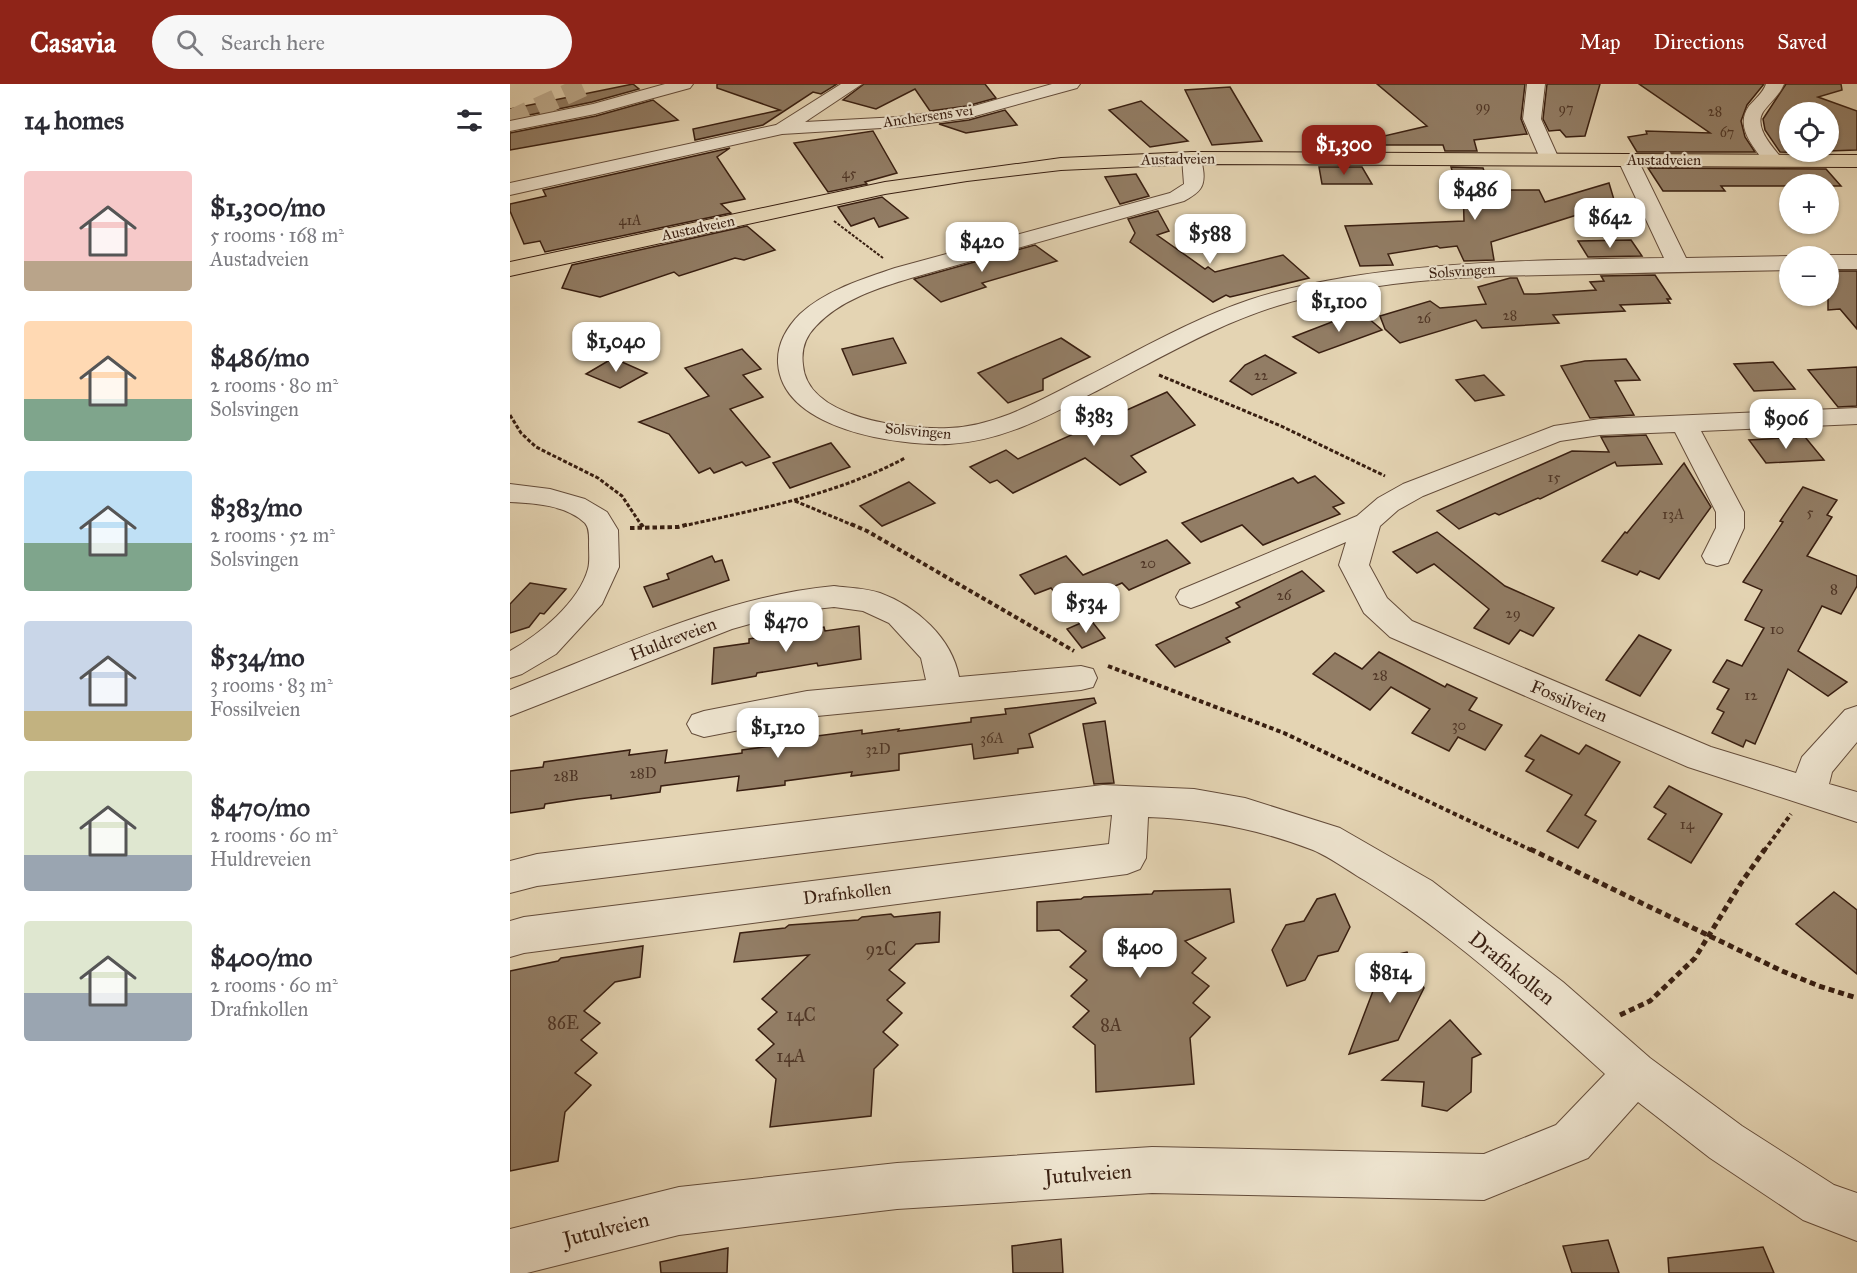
<!DOCTYPE html>
<meta charset="utf-8">
<style>
body{margin:0;font-family:"IM FELL Great Primer",serif;background:#f7f7f7;color:#2b2b33;height:100vh;display:flex;flex-direction:column;font-size:22px;white-space:nowrap}
*{box-sizing:border-box;margin:0}
p{font-size:20px;color:#7c7c81}
.icon{flex:none;width:33px;height:33px;fill:none;stroke:currentColor;stroke-width:2;stroke-linecap:round;stroke-linejoin:round}
.map{position:relative;flex:1;overflow:hidden}
.details{display:flex;flex-direction:column;background:#fff;width:510px}
.details>*{flex:none}
.controls{position:absolute;left:1269px;top:18px;display:grid;gap:12px}
.controls a{display:grid;place-items:center;width:60px;height:60px;border-radius:50%;background:#fff;box-shadow:0 2px 4px #0004;font-size:30px}
.price{position:absolute;translate:-50% -51px;padding:0 14px;border-radius:12px;background:#fff;color:#222;font-size:20px;line-height:39px;filter:drop-shadow(0 2px 3px #0008)}
.price::after{content:'';position:absolute;left:50%;top:36px;width:18px;height:14px;margin-left:-9px;background:inherit;clip-path:polygon(0 0,100% 0,50% 100%)}
.price.on{background:#8f2418;color:#fff}
ul{padding:0;list-style:none}
li{display:flex;align-items:center;gap:18px;height:150px;padding:0 24px}
li span{display:grid;place-items:center;flex:none;width:168px;height:120px;border-radius:6px;color:#555}
li>.icon{margin-inline-start:auto}
span .icon{width:72px;height:72px;fill:#fffc;stroke-width:1}
li b{font-size:26px}
h2{display:flex;justify-content:space-between;align-items:center;height:72px;padding:0 24px;font-size:26px}
header{display:flex;align-items:center;gap:36px;box-sizing:border-box;height:84px;padding:0 30px;background:#8f2418;color:#fff}
header strong{font-size:28px}
nav{display:flex;gap:33px;margin-inline-start:auto;font-size:21px}
.search{width:420px;height:54px;background:#f7f7f7;display:flex;align-items:center;gap:15px;box-sizing:border-box;padding:0 21px;border-radius:33px;color:#7c7c81;font-size:22px}
main{display:flex;flex:1;min-height:0}
.map>svg:first-child{display:block}
</style>
<header>
<strong>Casavia</strong>
<div class="search"><svg class="icon" aria-label="search" viewBox="0 0 24 24"><circle cx="10" cy="10" r="6"/><path d="M15 15l6 6"/></svg>Search here</div>
<nav><a>Map</a><a>Directions</a><a>Saved</a></nav>
</header>
<main>
<section class="details">
<h2>14 homes<svg class="icon" aria-label="filters" viewBox="0 0 24 24"><path d="M4 7h16M4 17h16"/><circle cx="9" cy="7" r="2"/><circle cx="15" cy="17" r="2"/></svg></h2>
<ul>
<li><span style="background:linear-gradient(#f6c9c9 75%,#b9a48a 0)"><svg class="icon" aria-label="home" viewBox="0 0 24 24"><path d="M3 11l9-7 9 7M6 9v11h12V9"/></svg></span><div><b>$1,300/mo</b><p>5 rooms · 168 m²</p><p>Austadveien</p></div></li>
<li><span style="background:linear-gradient(#ffd9b3 65%,#7fa58c 0)"><svg class="icon" aria-label="home" viewBox="0 0 24 24"><path d="M3 11l9-7 9 7M6 9v11h12V9"/></svg></span><div><b>$486/mo</b><p>2 rooms · 80 m²</p><p>Solsvingen</p></div></li>
<li><span style="background:linear-gradient(#bfe0f5 60%,#7fa58c 0)"><svg class="icon" aria-label="home" viewBox="0 0 24 24"><path d="M3 11l9-7 9 7M6 9v11h12V9"/></svg></span><div><b>$383/mo</b><p>2 rooms · 52 m²</p><p>Solsvingen</p></div></li>
<li><span style="background:linear-gradient(#c9d6e8 75%,#c2b280 0)"><svg class="icon" aria-label="home" viewBox="0 0 24 24"><path d="M3 11l9-7 9 7M6 9v11h12V9"/></svg></span><div><b>$534/mo</b><p>3 rooms · 83 m²</p><p>Fossilveien</p></div></li>
<li><span style="background:linear-gradient(#dfe7d0 70%,#9aa5b1 0)"><svg class="icon" aria-label="home" viewBox="0 0 24 24"><path d="M3 11l9-7 9 7M6 9v11h12V9"/></svg></span><div><b>$470/mo</b><p>2 rooms · 60 m²</p><p>Huldreveien</p></div></li>
<li><span style="background:linear-gradient(#dfe7d0 60%,#9aa5b1 0)"><svg class="icon" aria-label="home" viewBox="0 0 24 24"><path d="M3 11l9-7 9 7M6 9v11h12V9"/></svg></span><div><b>$400/mo</b><p>2 rooms · 60 m²</p><p>Drafnkollen</p></div></li>
</ul>
</section>
<div class="map">
<svg width="1347" height="1189" viewBox="0 0 1347 1189">
<rect width="100%" height="100%" fill="#e4d4b3"/>
<filter id="stains"><feTurbulence type="fractalNoise" baseFrequency=".00333" numOctaves="4"/><feColorMatrix values="0 0 0 0 .2 0 0 0 0 .09 0 0 0 0 .02 0 0 0 .5 -.17"/></filter>
<radialGradient id="worn" r=".72"><stop offset=".6" stop-color="#630" stop-opacity="0"/><stop offset="1" stop-color="#630" stop-opacity=".3"/></radialGradient>
<g fill="#927d65" stroke="#391f11" stroke-width="1.5">
<polygon points="123,0 129,5 82,18 0,35 0,25"/>
<polygon points="207,0 327,0 311,10 303,8 253,41 185,56 183,45 270,26 207,4"/>
<polygon points="354,0 475,0 486,14 457,22 420,27 405,5 366,25 333,16"/>
<polygon points="867,0 1015,0 1011,35 1017,50 964,56 967,67 935,67 933,61 875,61 874,52 917,42"/>
<polygon points="1037,0 1090,0 1075,52 1056,53 1050,46 1039,47 1033,35"/>
<polygon points="1129,0 1254,0 1237,21 1231,37 1235,53 1245,68 1127,68 1118,53 1137,50 1136,47 1200,49"/>
<polygon points="1276,0 1331,0 1332,6 1308,13 1347,27 1347,66 1318,67 1318,28 1280,28 1280,68 1302,69 1270,68 1255,46 1253,35"/>
<polygon points="720,3 752,57 702,61 675,6"/>
<polygon points="143,16 168,36 0,66 0,49 86,32"/>
<polygon points="631,17 678,57 640,63 599,26"/>
<polygon points="495,26 507,41 456,49 429,40 459,36"/>
<polygon points="363,47 387,89 355,98 357,100 318,108 284,59"/>
<polygon points="220,64 207,73 235,115 211,120 221,129 35,168 30,157 14,160 0,127 0,120 36,112 33,106"/>
<polygon points="809,83 852,83 862,100 812,100"/>
<polygon points="941,83 973,84 981,106 1029,106 1035,118 1099,99 1105,119 981,158 984,176 954,177 947,162 930,164 927,162 878,170 883,181 850,182 835,142 954,137 953,99 946,100"/>
<polygon points="1138,84 1316,85 1331,102 1211,102 1215,107 1153,107"/>
<polygon points="626,90 639,112 610,120 595,93"/>
<polygon points="372,113 398,134 369,143 364,134 341,142 328,123"/>
<polygon points="648,127 659,147 647,151 695,185 698,183 705,188 773,171 799,194 720,213 716,211 703,218 620,158 625,149 618,135"/>
<polygon points="237,142 265,166 234,176 225,174 169,192 164,188 90,213 52,204 62,181"/>
<polygon points="1121,156 1132,172 1078,173 1068,157"/>
<polygon points="525,161 547,177 472,199 476,203 431,218 404,195"/>
<polygon points="1318,187 1347,187 1347,245 1330,225 1318,226"/>
<polygon points="1145,191 1161,215 1157,215 1160,219 1110,221 1115,227 1043,231 1049,239 972,244 966,236 890,259 875,245 870,232 920,217 930,224 976,220 968,203 1000,194 1007,194 1014,210 1026,210 1086,206 1080,198 1094,197 1091,192"/>
<polygon points="850,227 872,246 809,269 783,253"/>
<polygon points="383,254 396,279 343,291 332,265"/>
<polygon points="551,254 580,273 533,295 533,306 498,319 468,289"/>
<polygon points="232,265 251,285 233,291 253,313 220,325 260,373 236,382 232,378 204,389 200,384 189,389 159,350 129,338 199,312 175,284"/>
<polygon points="755,271 786,289 742,311 720,297 735,281"/>
<polygon points="103,274 137,289 110,304 76,290"/>
<polygon points="1116,275 1130,296 1105,297 1124,331 1080,334 1051,282 1075,277"/>
<polygon points="1263,278 1285,305 1244,307 1224,280"/>
<polygon points="1347,283 1347,322 1328,323 1298,286"/>
<polygon points="974,291 994,311 965,317 946,296"/>
<polygon points="657,308 685,341 621,372 636,388 610,401 575,374 503,409 487,396 480,399 460,383 496,366 508,375"/>
<polygon points="1136,351 1152,380 1107,382 1105,378 1030,415 1028,414 989,431 985,429 949,445 927,427 1062,367 1099,368 1091,353"/>
<polygon points="1295,353 1314,376 1256,379 1239,356"/>
<polygon points="321,359 340,383 280,404 263,379"/>
<polygon points="1174,379 1201,423 1149,495 1130,487 1127,491 1092,477 1115,448 1117,449"/>
<polygon points="805,392 834,419 823,423 830,430 753,461 732,441 691,458 672,439 783,394 788,399"/>
<polygon points="399,398 425,419 372,442 350,422"/>
<polygon points="1293,403 1327,416 1317,431 1322,433 1297,472 1347,492 1347,502 1331,530 1312,522 1288,567 1337,598 1318,612 1278,585 1245,660 1236,656 1233,663 1202,649 1214,628 1207,625 1219,605 1203,598 1217,576 1232,582 1254,544 1235,536 1252,506 1233,498 1273,438 1270,437"/>
<polygon points="927,448 995,502 1044,524 1023,552 1010,546 999,560 964,544 979,525 924,480 907,489 883,468"/>
<polygon points="657,456 680,479 619,506 612,499 557,523 541,504 525,510 510,491 556,472 573,491"/>
<polygon points="202,472 205,478 212,476 219,496 143,523 134,503 159,495 157,490"/>
<polygon points="792,487 814,507 716,554 720,558 665,583 646,561 730,523 726,519"/>
<polygon points="20,499 56,505 34,530 30,529 19,543 0,549 0,520"/>
<polygon points="580,535 595,554 572,564 557,545"/>
<polygon points="349,542 351,575 308,582 307,579 278,584 247,589 246,592 202,600 204,564 239,559 239,555 314,543 315,547"/>
<polygon points="1129,551 1161,566 1130,612 1096,596"/>
<polygon points="869,568 935,603 937,600 967,614 959,626 992,641 975,666 948,653 939,667 902,649 920,625 881,603 860,626 803,590 825,569 852,585"/>
<polygon points="584,614 586,619 519,650 523,663 508,665 508,669 464,675 462,660 389,670 389,686 341,692 342,688 275,697 275,701 227,707 229,692 151,702 150,708 101,715 101,711 68,715 35,720 34,724 0,729 0,687 33,683 34,678 120,666 119,671 157,666 155,679 232,669 232,666 268,661 269,657 352,646 352,650 389,645 388,647 461,638 461,634 496,630 495,625"/>
<polygon points="595,637 604,699 584,700 573,640"/>
<polygon points="1031,651 1069,670 1076,661 1110,678 1075,731 1086,737 1068,764 1037,747 1062,711 1016,687 1024,676 1015,672"/>
<polygon points="1159,702 1212,730 1181,779 1138,755 1156,730 1144,723"/>
<polygon points="720,805 724,838 675,857 696,874 682,889 699,902 683,919 700,933 680,954 684,1000 586,1008 585,961 563,943 579,927 561,912 577,896 560,883 576,867 549,846 527,847 527,818 571,815 574,813 642,810 644,807"/>
<polygon points="1324,808 1347,826 1347,890 1286,840"/>
<polygon points="825,810 840,843 828,867 808,872 795,896 777,902 762,866 776,841 794,837 807,815"/>
<polygon points="430,828 429,858 406,860 379,886 395,899 377,916 392,929 373,948 388,961 364,985 361,1032 260,1043 266,995 246,976 264,960 248,945 267,928 252,915 299,871 224,878 230,849 275,844 279,841 348,836 352,833 381,830 384,833"/>
<polygon points="133,862 130,893 105,898 74,927 90,939 71,956 87,969 65,989 81,1001 55,1028 48,1077 0,1087 0,887 48,877 51,874"/>
<polygon points="897,868 914,904 888,956 839,970 876,873"/>
<polygon points="940,936 971,970 962,974 961,1008 937,1027 912,1022 914,998 872,996"/>
<polygon points="551,1155 553,1189 503,1189 502,1162"/>
<polygon points="1098,1156 1109,1189 1062,1189 1053,1162"/>
<polygon points="1253,1163 1264,1189 1159,1189 1158,1174"/>
<polygon points="218,1164 217,1189 151,1189 150,1178"/>
</g>
<g fill="none" stroke-linecap="round" stroke-linejoin="round">
<polyline stroke="#c2b093" stroke-width="20" stroke-dasharray="20 10" stroke-linecap="butt" points="0,36 79,0"/>
<g stroke="#644c3a" stroke-width="2">
<g id="minor">
<polygon points="155,0 183,0 180,4 85,30 0,47 0,37 83,20"/>
<polygon points="331,0 352,0 295,38 388,33 457,24 542,0 570,0 567,4 458,34 388,43 272,50 0,111 0,99 266,41"/>
<polygon points="1017,0 1035,0 1031,35 1049,75 1046,79 1032,79 1013,35"/>
<path d="M1256,0H1274C1269,12 1260,18 1253,28C1243,44 1264,64 1273,76L1270,80H1256C1244,63 1224,43 1239,22C1245,15 1253,9 1256,0Z"/>
<path d="M682,68L689,70C692,75 692,79 693,85C696,103 689,109 674,117L401,194C368,204 330,216 306,242C295,253 291,266 293,281C297,335 397,346 439,344C489,342 534,314 578,292C631,265 683,235 739,216C771,205 805,199 838,193C943,176 1048,176 1154,174L1108,76L1111,72H1125L1128,76L1176,174L1280,172V186C1198,187 1117,189 1036,191C967,192 906,195 838,207C818,210 796,213 777,219C713,237 654,272 596,302C546,328 496,357 439,360C388,362 272,346 268,279C267,260 277,243 290,230C316,206 353,195 385,184L660,109L674,100L672,74L675,70Z"/>
<polygon points="1318,171 1347,171 1347,185 1318,185 1318,172 1314,172"/>
<polygon points="1347,324 1347,340 1191,347 1234,428 1234,444 1218,479 1207,482 1196,479 1192,472 1206,444 1206,428 1165,348 1090,351 1050,357 913,412 888,426 870,442 859,481 877,514 902,537 1201,663 1286,689 1292,673 1335,626 1347,622 1347,658 1322,688 1319,700 1347,708 1347,738 1178,683 880,553 854,529 829,481 836,458 692,520 681,524 670,520 666,513 670,506 847,432 868,414 893,400 1044,342 1090,335"/>
<path d="M0,400L40,405L75,415L97,428L108,446L109,483L92,520L46,570L12,590L0,594V567C29,551 69,518 78,485C80,478 79,469 79,461C79,454 80,445 75,439C56,421 24,419 0,418Z"/>
<path d="M324,502C339,504 355,504 370,509C406,522 442,554 449,593L571,582L583,585L587,594L583,603L571,606L297,633L194,653L182,649L177,640L182,631L194,627L297,607L416,596L411,574L379,539L353,527L324,523L286,527L222,545L0,632V606C102,566 214,512 324,502Z"/>
<path d="M593,701L684,705L735,714L830,744L922,797L1053,898L1140,974L1232,1042L1324,1101L1347,1109V1157L1293,1136L1200,1074L1128,1018L1078,1074L974,1116L642,1109L387,1125L169,1151L17,1189H0V1145L169,1103L387,1079L642,1063L974,1070L1046,1041L1095,990C1019,921 941,849 854,796C837,786 820,773 803,766C749,745 695,735 638,733L636,774L630,785L617,790L14,869L0,873V837L14,833L599,760L602,731L27,802L0,809V777L27,770Z"/>
</g>
</g>
<g stroke="#391f11" stroke-width="2">
<polygon id="major" points="682,68 1347,71 1347,83 682,80 551,86 457,97 375,110 0,192 0,178 375,98 551,74"/>
</g>
<polyline stroke="#391f11" stroke-width="2" stroke-dasharray="3 1.5" stroke-linecap="butt" points="324,137 373,174"/>
<g stroke="#391f11" stroke-width="3" stroke-dasharray="4 2" stroke-linecap="butt">
<polyline points="649,291 771,342 875,392"/>
<polyline points="0,331 11,349 26,363 88,394 112,412 132,442"/>
<polyline points="285,417 345,442"/>
<path d="M173,442C248,425 326,411 395,374"/>
</g>
<g stroke="#391f11" stroke-width="4" stroke-dasharray="4.5 3" stroke-linecap="butt">
<polyline points="131,440 133,443"/>
<polyline points="341,440 357,447 564,567"/>
<polyline points="120,444 168,443 179,440"/>
<polyline points="598,582 774,649 1023,767"/>
<polyline points="1254,767 1281,730"/>
</g>
<g stroke="#391f11" stroke-width="5" stroke-dasharray="6 4" stroke-linecap="butt">
<polyline points="1020,765 1272,887 1309,902 1347,914"/>
<polyline points="1110,931 1140,917 1185,874 1231,799 1255,765"/>
</g>
<use href="#minor" fill="#ede3ce" fill-rule="evenodd"/>
<use href="#major" fill="#e4d4b3" fill-rule="evenodd"/>
</g>
<g text-anchor="middle" stroke-width="4.5" stroke-linejoin="round" paint-order="stroke">
<g font-size="14" fill="#4f3626">
<text x="973" y="27">99</text>
<text x="1056" y="29">97</text>
<text x="1205" y="32">28</text>
<text x="1217" y="53">67</text>
<text x="339" y="94">45</text>
<text x="120" y="141">41A</text>
<text x="1000" y="236">28</text>
<text x="914" y="239">26</text>
<text x="751" y="296">22</text>
</g>
<g font-size="15" fill="#391f11" stroke="#ede3ce">
<text transform="translate(418 32) rotate(-8)" y="5">Anchersens vei</text>
<text transform="translate(668 75) rotate(-1)" y="5">Austadveien</text>
<text x="1154" y="81">Austadveien</text>
<text transform="translate(188 144) rotate(-12)" y="5">Austadveien</text>
<text transform="translate(952 187) rotate(-4)" y="5">Solsvingen</text>
<text transform="translate(408 347) rotate(5)" y="5">Solsvingen</text>
</g>
<g font-size="15" fill="#4f3626">
<text x="1044" y="398">15</text>
<text x="1300" y="433">5</text>
<text x="1163" y="435">13A</text>
<text x="638" y="484">20</text>
<text x="1324" y="510">8</text>
<text x="774" y="516">26</text>
<text x="1003" y="534">29</text>
<text x="1267" y="550">10</text>
<text x="870" y="596">28</text>
<text x="1241" y="616">12</text>
<text x="949" y="646">30</text>
<text x="482" y="659">36A</text>
<text x="368" y="670">32D</text>
<text x="133" y="694">28D</text>
<text x="56" y="697">28B</text>
<text x="1177" y="745">14</text>
</g>
<g font-size="18" fill="#391f11" stroke="#ede3ce">
<text transform="translate(163 555) rotate(-21)" y="6">Huldreveien</text>
<text transform="translate(1059 617) rotate(23)" y="6">Fossilveien</text>
<text transform="translate(337 809) rotate(-7)" y="6">Drafnkollen</text>
</g>
<g font-size="18" fill="#4f3626">
<text x="371" y="871">92C</text>
<text x="291" y="937">14C</text>
<text x="53" y="945">86E</text>
<text x="601" y="947">8A</text>
<text x="281" y="978">14A</text>
</g>
<g font-size="21" fill="#391f11" stroke="#ede3ce">
<text transform="translate(1002 884) rotate(39)" y="7">Drafnkollen</text>
<text transform="translate(578 1090) rotate(-4)" y="7">Jutulveien</text>
<text transform="translate(96 1145) rotate(-14)" y="7">Jutulveien</text>
</g>
</g>
<rect width="100%" height="100%" filter="url(#stains)"/>
<rect width="100%" height="100%" fill="url(#worn)"/>
</svg>
<div class="controls">
<a><svg class="icon" aria-label="locate" viewBox="0 0 24 24"><circle cx="12" cy="12" r="6"/><path d="M12 2v4M12 18v4M2 12h4M18 12h4"/></svg></a>
<a>+</a>
<a>−</a>
</div>
<b class="price on" style="left:834px;top:92px">$1,300</b>
<b class="price" style="left:965px;top:137px">$486</b>
<b class="price" style="left:1100px;top:165px">$642</b>
<b class="price" style="left:700px;top:181px">$588</b>
<b class="price" style="left:472px;top:189px">$420</b>
<b class="price" style="left:829px;top:249px">$1,100</b>
<b class="price" style="left:106px;top:289px">$1,040</b>
<b class="price" style="left:584px;top:363px">$383</b>
<b class="price" style="left:1276px;top:366px">$906</b>
<b class="price" style="left:576px;top:550px">$534</b>
<b class="price" style="left:276px;top:569px">$470</b>
<b class="price" style="left:268px;top:675px">$1,120</b>
<b class="price" style="left:630px;top:895px">$400</b>
<b class="price" style="left:880px;top:920px">$814</b>
</div>
</main>
